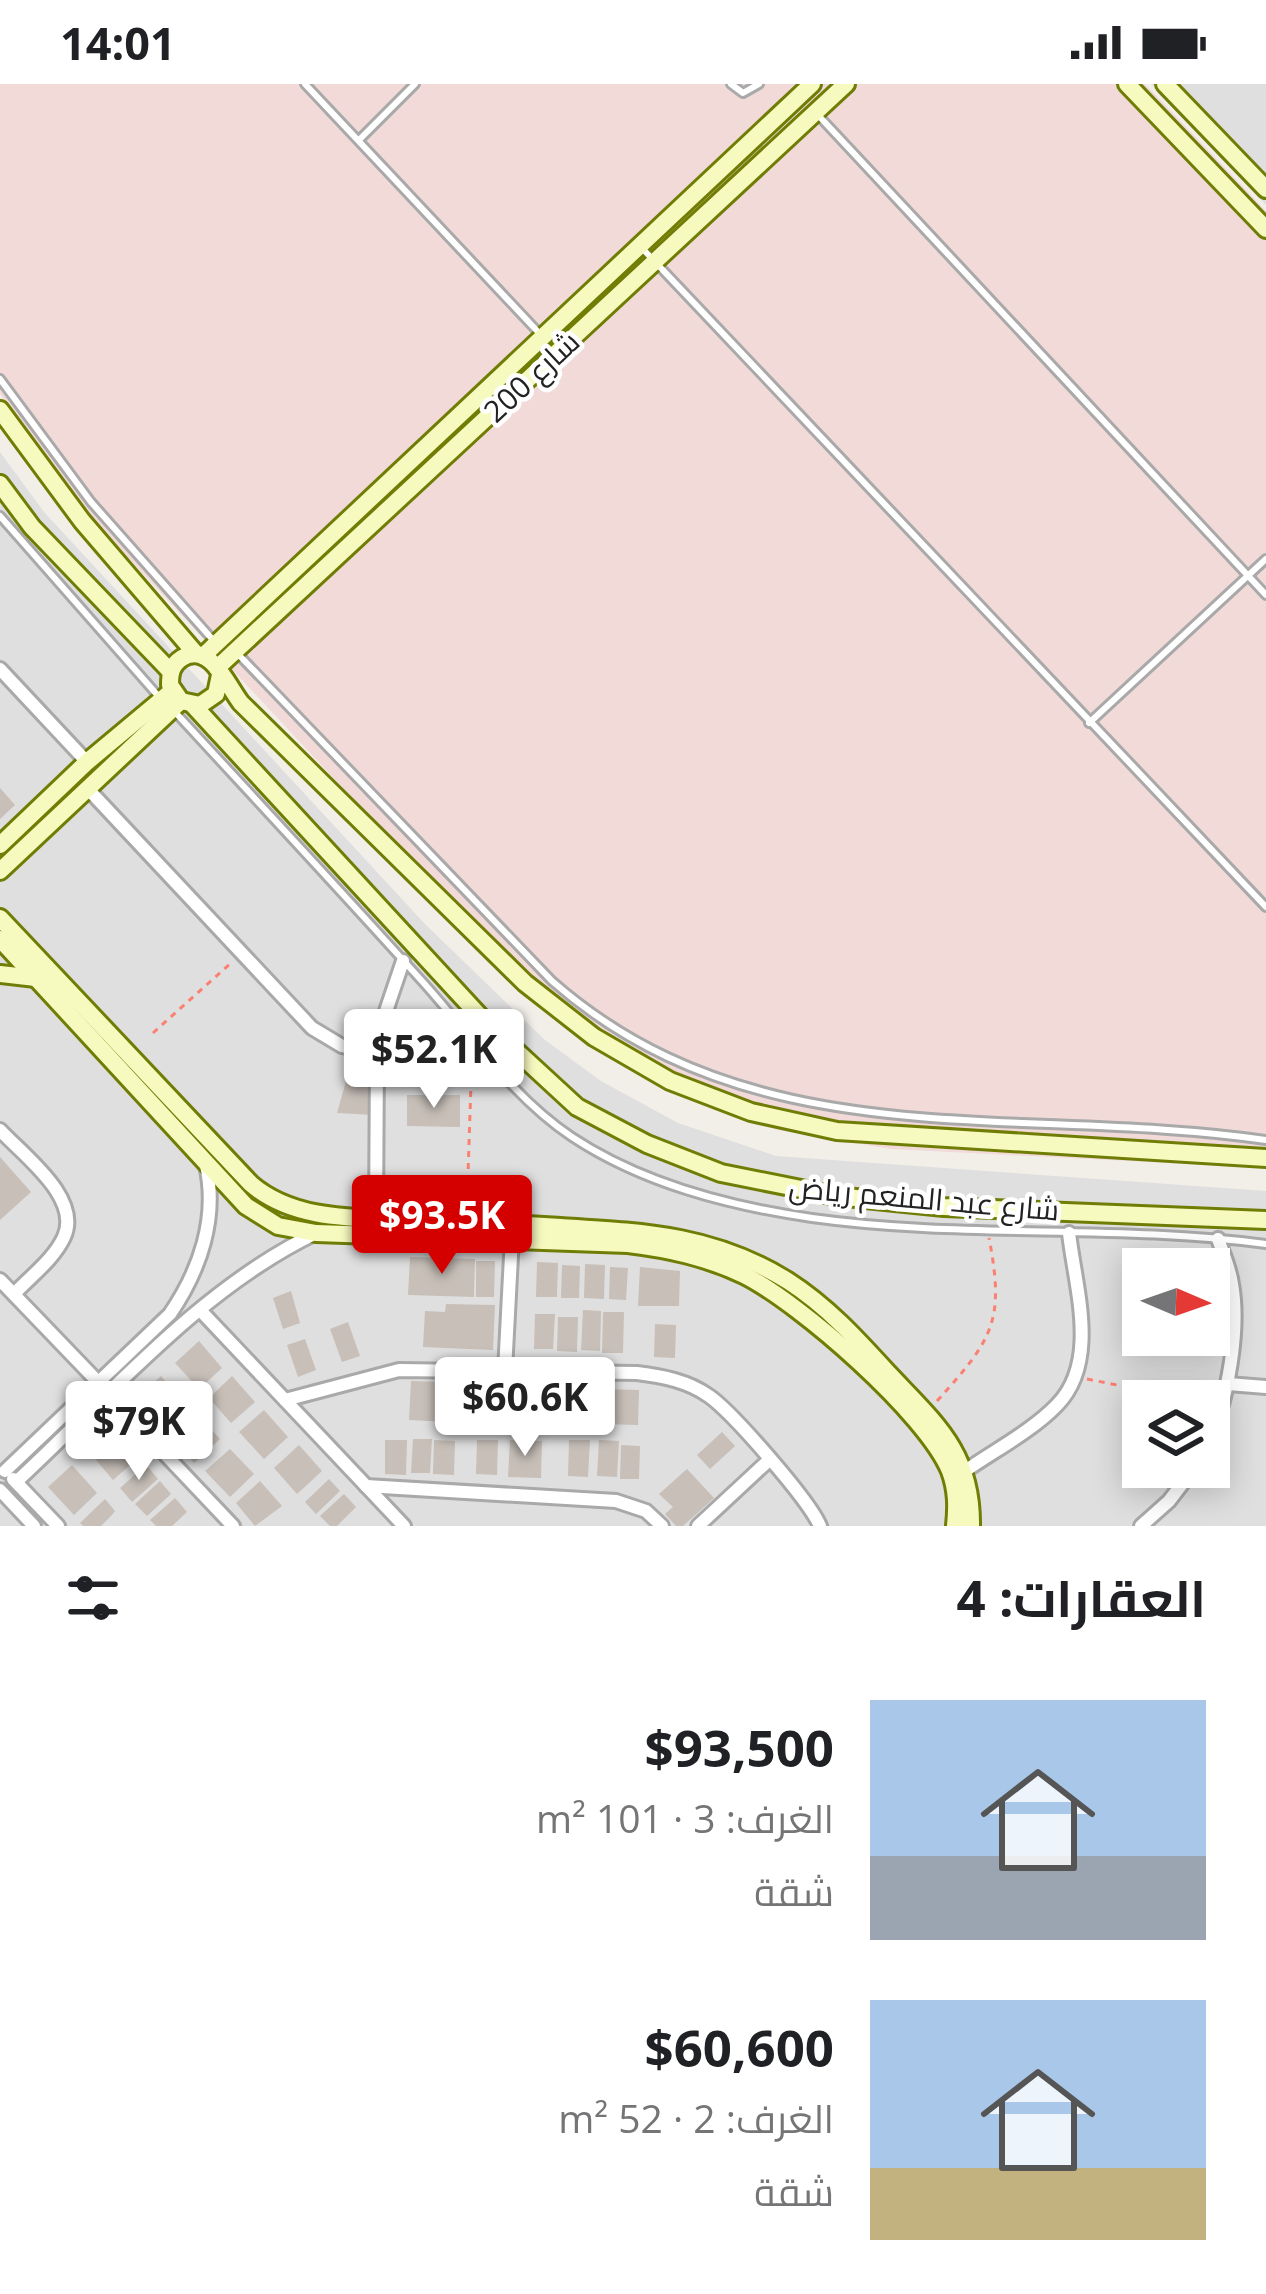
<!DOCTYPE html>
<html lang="ar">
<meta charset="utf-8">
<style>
body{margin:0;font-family:"Open Sans",Cairo,sans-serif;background:#f6f6f6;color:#202124;direction:rtl;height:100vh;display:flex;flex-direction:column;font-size:45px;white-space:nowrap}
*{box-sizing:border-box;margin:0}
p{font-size:39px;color:#757577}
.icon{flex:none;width:66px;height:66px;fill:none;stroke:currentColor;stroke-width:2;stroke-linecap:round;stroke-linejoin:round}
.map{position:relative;height:1442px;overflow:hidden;direction:ltr}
.panel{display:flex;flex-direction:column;background:#fff;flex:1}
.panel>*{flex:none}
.needle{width:78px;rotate:92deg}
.fabs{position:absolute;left:1122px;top:1164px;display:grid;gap:24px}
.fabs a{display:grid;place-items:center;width:108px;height:108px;border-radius:0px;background:#fff;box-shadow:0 6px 30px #0003;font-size:60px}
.price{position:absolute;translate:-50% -102px;padding:0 27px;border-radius:12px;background:#fff;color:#222;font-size:39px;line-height:78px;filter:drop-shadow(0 3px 6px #0008)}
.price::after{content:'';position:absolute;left:50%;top:72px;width:36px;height:27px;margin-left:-18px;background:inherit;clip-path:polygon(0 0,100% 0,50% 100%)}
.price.current{background:#d40000;color:#fff}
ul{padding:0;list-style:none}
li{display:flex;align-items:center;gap:36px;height:300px;padding:0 60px}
li span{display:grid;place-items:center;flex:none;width:336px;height:240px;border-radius:0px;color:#555}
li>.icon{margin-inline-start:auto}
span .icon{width:144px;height:144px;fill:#fffc;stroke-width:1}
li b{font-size:51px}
h2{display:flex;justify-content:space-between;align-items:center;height:144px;padding:0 60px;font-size:51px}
.status{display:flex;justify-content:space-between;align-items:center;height:84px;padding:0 60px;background:#fff;direction:ltr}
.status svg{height:33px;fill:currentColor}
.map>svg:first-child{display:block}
</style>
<div class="status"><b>14:01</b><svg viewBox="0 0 49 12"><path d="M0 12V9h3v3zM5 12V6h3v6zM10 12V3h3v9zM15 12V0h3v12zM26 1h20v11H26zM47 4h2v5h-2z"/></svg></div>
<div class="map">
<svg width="1266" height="1442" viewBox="0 0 1266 1442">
<rect width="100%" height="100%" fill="#f2efe9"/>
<g fill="#e0dfdf" fill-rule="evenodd">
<polygon points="1151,0 1266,0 1266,121"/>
<path d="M0,368L44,428L425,840L545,956L601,997L678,1039L776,1072L1266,1107V1442H0ZM1143,1185H1209V1251H1143ZM1143,1317H1209V1383H1143Z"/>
</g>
<polygon fill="#f2dad9" points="0,0 1145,0 1266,127 1266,1084 891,1065 777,1046 708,1022 654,996 525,900 83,425 0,310"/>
<g fill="#c7bfb8">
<polygon points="0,704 15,721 0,735"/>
<rect x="404" y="966" width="50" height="34"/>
<polygon points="350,983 368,995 374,1031 337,1029"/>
<polygon points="407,1011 460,1011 460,1043 407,1042"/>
<polygon points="0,1073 31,1108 0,1136"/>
<polygon points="410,1173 475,1175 474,1213 408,1211"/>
<polygon points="476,1177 495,1177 494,1213 476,1213"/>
<polygon points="537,1178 558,1179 557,1213 536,1213"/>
<polygon points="585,1180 605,1181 604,1215 584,1214"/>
<polygon points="562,1181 580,1182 579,1214 561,1214"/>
<polygon points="610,1183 628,1184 626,1216 609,1215"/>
<polygon points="640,1183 680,1187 679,1222 638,1222"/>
<polygon points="291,1207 300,1239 283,1245 273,1214"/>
<polygon points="446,1220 495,1221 493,1266 423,1263 425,1227 445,1228"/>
<polygon points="583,1226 601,1227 600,1267 581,1266"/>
<polygon points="603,1228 624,1228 623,1269 602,1269"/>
<polygon points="535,1230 555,1230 553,1265 534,1265"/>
<polygon points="558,1233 578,1233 577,1268 557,1267"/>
<polygon points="348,1238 360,1272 342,1278 330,1245"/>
<polygon points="655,1240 676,1241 675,1274 654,1273"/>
<polygon points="305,1255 316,1286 298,1293 287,1261"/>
<polygon points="199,1257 222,1284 199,1305 175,1279"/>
<polygon points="161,1292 172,1305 148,1327 137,1314"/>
<polygon points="232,1292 255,1318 231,1339 209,1314"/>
<polygon points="411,1297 452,1298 450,1338 409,1336"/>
<polygon points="458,1301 497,1303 496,1338 457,1335"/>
<polygon points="507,1304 548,1306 547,1340 506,1337"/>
<polygon points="571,1305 591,1306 590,1340 570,1339"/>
<polygon points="600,1305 639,1306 638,1341 599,1340"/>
<polygon points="175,1308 190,1325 167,1346 152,1330"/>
<polygon points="264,1326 288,1353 264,1375 239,1348"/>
<polygon points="196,1329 220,1355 194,1379 170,1352"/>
<polygon points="115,1348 138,1374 113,1396 91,1370"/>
<polygon points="722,1348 735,1362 710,1385 697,1371"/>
<polygon points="413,1355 432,1355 430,1389 411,1389"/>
<polygon points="385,1356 407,1356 406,1391 385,1390"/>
<polygon points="434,1356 455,1357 454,1391 433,1390"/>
<polygon points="477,1356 498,1356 497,1391 476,1390"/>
<polygon points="510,1356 542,1357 541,1394 508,1393"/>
<polygon points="569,1356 590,1356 588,1393 568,1392"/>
<polygon points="599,1356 619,1357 617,1393 597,1392"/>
<polygon points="299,1361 322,1387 297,1410 274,1384"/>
<polygon points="621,1361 640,1362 639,1395 620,1395"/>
<polygon points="230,1365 254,1390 230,1413 205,1387"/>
<polygon points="72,1381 97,1409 74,1431 48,1403"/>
<polygon points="146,1381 158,1395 132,1418 120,1404"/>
<polygon points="687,1385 714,1414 683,1442 676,1442 665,1430 673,1423 659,1410"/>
<polygon points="329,1395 340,1407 316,1430 305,1418"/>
<polygon points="160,1397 171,1410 147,1432 135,1420"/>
<polygon points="260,1397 282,1422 255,1442 236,1419"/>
<polygon points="344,1410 356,1423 337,1442 330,1442 320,1432"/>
<polygon points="175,1414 187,1428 172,1442 156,1442 150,1436"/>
<polygon points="105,1415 115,1427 112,1431 101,1442 83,1442 80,1439"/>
</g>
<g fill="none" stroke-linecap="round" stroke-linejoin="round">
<g stroke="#a9a9a9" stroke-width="12">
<g id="lane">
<polyline points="305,0 540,250"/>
<polyline points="731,0 743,9 759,0"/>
<polyline points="818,31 1266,511"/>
<polyline points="359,56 415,0"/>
<polyline points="641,163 1266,823"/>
<polyline points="0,295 91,418 213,556"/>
<polyline points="0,432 160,614"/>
<path d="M237,569L552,897C757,1077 1019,1020 1266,1056"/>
<path d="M175,628C257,717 340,806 421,896C469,949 512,1013 572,1053C643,1100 729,1122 812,1134C962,1155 1116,1140 1266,1160"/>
<polyline points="1089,639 1266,475"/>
</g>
</g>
<g stroke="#a9a9a9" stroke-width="18">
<g id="street">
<polyline points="0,585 87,678"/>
<polyline points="88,705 312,944 342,962 377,969"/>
<path d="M0,1046C23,1071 82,1114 64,1153C54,1175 30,1193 14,1210"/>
<polyline points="376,1135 377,969 383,936 403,877"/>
<polyline points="0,1196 98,1298"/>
<polyline points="200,1226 404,1442"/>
<polyline points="505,1287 512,1153"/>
<polyline points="1228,1300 1266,1303"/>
<polyline points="109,1311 233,1442"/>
<path d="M285,1316L399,1286L637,1289C662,1292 688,1297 709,1312C732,1328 809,1416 820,1442"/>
<path d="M1209,1357C1228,1315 1240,1245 1232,1200C1230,1185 1223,1169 1218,1155"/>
<path d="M5,1387L170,1230C200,1186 218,1134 206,1081"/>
<path d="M965,1387C995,1366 1032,1347 1057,1321C1100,1277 1075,1203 1069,1149"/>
<polyline points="13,1395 58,1442"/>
<path d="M16,1398C109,1312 201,1204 316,1149"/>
<polyline points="366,1402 616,1417 646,1427 662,1442"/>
<polyline points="0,1406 34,1442"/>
<polyline points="698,1442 769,1376"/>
<polyline points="1141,1442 1169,1417 1195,1383"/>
</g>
</g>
<g stroke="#707d05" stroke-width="22">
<g id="secondary">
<polyline points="1127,0 1266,145"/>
<polyline points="1165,0 1266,105"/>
<polyline points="0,326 82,437 196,570"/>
<polyline points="0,400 32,443 171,588"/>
<polyline points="203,572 812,0"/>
<polyline points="217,584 846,0"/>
<path d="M220,591L216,610L200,621L181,617L170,601C170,590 171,581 182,574C210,557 227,601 241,619L525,899L594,953L670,997L751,1028L837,1047L1266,1074"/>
<polyline points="193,621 487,940 577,1023 647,1060 721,1089 836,1112 944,1123 1266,1136"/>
<polyline points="0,761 87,678 172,607"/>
<polyline points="0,787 181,617"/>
<path d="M0,834L251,1100C293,1136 353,1134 406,1136C458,1137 509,1140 561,1143C645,1148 714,1151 788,1197C827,1222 857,1255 888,1289C935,1339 972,1368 971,1442"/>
<path d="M0,855L246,1122L278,1142L316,1149L628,1160C669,1165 706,1173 744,1191C800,1219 927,1330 950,1387C957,1406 957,1423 955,1442"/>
<polyline points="0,890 36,894"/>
</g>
</g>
<g stroke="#fa8072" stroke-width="3" stroke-dasharray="6 6" stroke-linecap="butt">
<polyline points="153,949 232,878"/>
<polyline points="467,1121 472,969"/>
<polyline points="1087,1295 1197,1317"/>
<path d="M937,1317C993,1255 1005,1237 989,1154"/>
</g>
<use href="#lane" stroke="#fff" stroke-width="6"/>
<use href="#street" stroke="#fff" stroke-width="12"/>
<use href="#secondary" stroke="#f7fabf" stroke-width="16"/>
</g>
<g text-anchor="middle" stroke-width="9" stroke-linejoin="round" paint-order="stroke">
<g font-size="30" fill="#222" stroke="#fff">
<text transform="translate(532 293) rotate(-43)" y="10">شارع 200</text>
<text transform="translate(924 1115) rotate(5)" y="10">شارع عبد المنعم رياض</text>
</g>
</g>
</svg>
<div class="fabs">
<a><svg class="needle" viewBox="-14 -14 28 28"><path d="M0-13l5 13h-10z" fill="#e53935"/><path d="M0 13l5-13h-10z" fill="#757577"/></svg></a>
<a><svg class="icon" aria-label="layers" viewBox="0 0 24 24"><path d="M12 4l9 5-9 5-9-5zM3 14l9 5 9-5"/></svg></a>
</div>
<b class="price" style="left:434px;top:1027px">$52.1K</b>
<b class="price current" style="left:442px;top:1193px">$93.5K</b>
<b class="price" style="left:525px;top:1375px">$60.6K</b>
<b class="price" style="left:139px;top:1399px">$79K</b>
</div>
<section class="panel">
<h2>العقارات: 4<svg class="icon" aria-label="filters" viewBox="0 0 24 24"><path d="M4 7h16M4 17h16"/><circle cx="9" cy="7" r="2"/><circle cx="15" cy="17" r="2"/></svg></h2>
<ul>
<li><span style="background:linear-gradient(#a9c7e8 65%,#9aa5b1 0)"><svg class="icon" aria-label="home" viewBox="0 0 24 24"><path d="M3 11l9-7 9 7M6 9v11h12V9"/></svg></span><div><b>$93,500</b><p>الغرف: 3 · 101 m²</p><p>شقة</p></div></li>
<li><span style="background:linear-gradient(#a9c7e8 70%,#c2b280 0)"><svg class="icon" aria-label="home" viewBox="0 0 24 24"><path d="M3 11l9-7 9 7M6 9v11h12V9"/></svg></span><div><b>$60,600</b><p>الغرف: 2 · 52 m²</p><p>شقة</p></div></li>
</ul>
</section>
